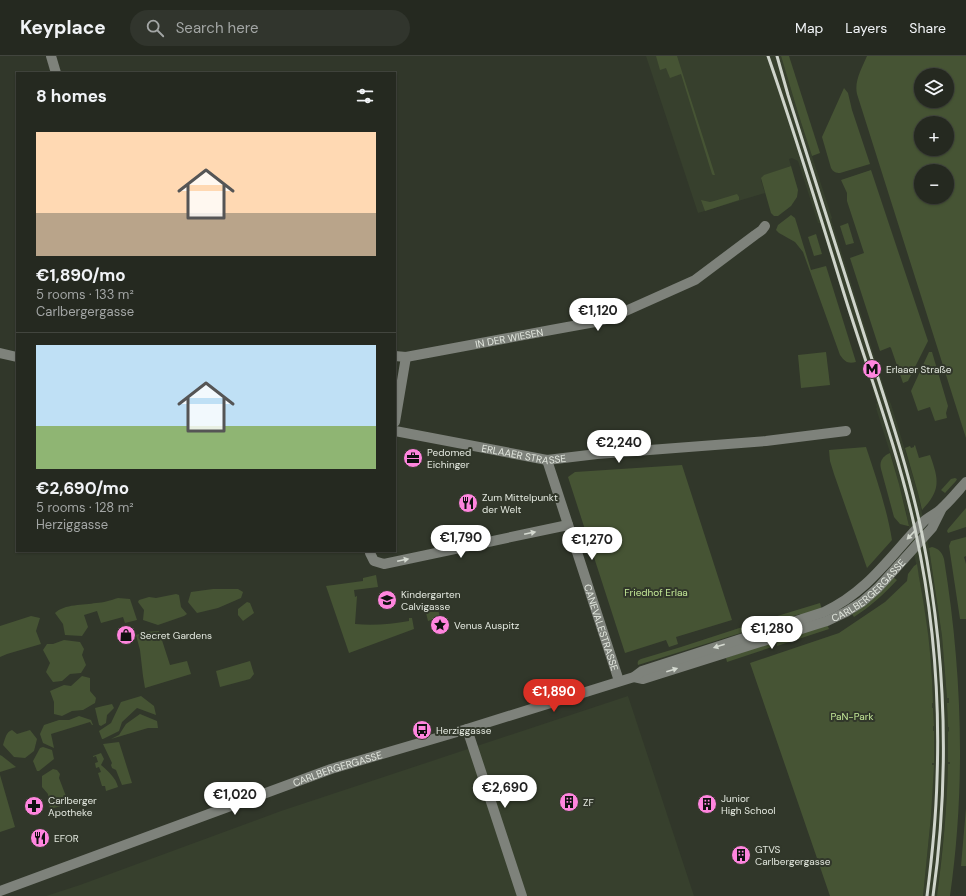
<!DOCTYPE html>
<meta charset="utf-8">
<style>
body{margin:0;font-family:"DM Sans",sans-serif;background:#31352d;color:#f1f3f6;height:100vh;display:flex;flex-direction:column;font-size:15px;white-space:nowrap}
*{box-sizing:border-box;margin:0}
p{font-size:13px;color:#a3a6a5}
.icon{flex:none;width:22px;height:22px;fill:none;stroke:currentColor;stroke-width:2;stroke-linecap:round;stroke-linejoin:round}
.map{position:relative;flex:1;overflow:hidden}
.sheet{position:absolute;left:16px;top:16px;width:380px;height:480px;display:flex;flex-direction:column;background:#252920;border-radius:0px;box-shadow:0 1px 3px #0004,0 0 0 1px #42453e}
.sheet>*{flex:none}
.buttons{position:absolute;left:914px;top:12px;display:grid;gap:8px}
.buttons a{display:grid;place-items:center;width:40px;height:40px;border-radius:50%;background:#252920;box-shadow:0 1px 3px #0004,0 0 0 1px #42453e;font-size:20px}
.price{position:absolute;translate:-50% -34px;padding:0 9px;border-radius:14px;background:#fff;color:#222;font-size:13px;line-height:26px;filter:drop-shadow(0 1px 2px #0008)}
.price::after{content:'';position:absolute;left:50%;top:24px;width:12px;height:9px;margin-left:-6px;background:inherit;clip-path:polygon(0 0,100% 0,50% 100%)}
.price.on{background:#d93025;color:#fff}
ul{padding:0;list-style:none}
li{display:grid;align-content:center;gap:8px;height:212px;padding:0 20px}
li+li{border-top:1px solid #42453e}
li span{display:grid;place-items:center;height:124px;border-radius:0px;color:#555}
li>.icon{margin-inline-start:auto}
span .icon{width:72px;height:72px;fill:#fffc;stroke-width:1}
li b{font-size:17px}
h2{display:flex;justify-content:space-between;align-items:center;height:48px;padding:0 20px;font-size:17px}
header{display:flex;align-items:center;gap:24px;box-sizing:border-box;height:56px;padding:0 20px;background:#252920;border-bottom:1px solid #42453e}
header strong{font-size:19px}
nav{display:flex;gap:22px;margin-inline-start:auto;font-size:14px}
.search{width:280px;height:36px;background:#31352d;display:flex;align-items:center;gap:10px;box-sizing:border-box;padding:0 14px;border-radius:22px;color:#a3a6a5;font-size:15px}
.map>svg:first-child{display:block}
</style>
<header>
<strong>Keyplace</strong>
<div class="search"><svg class="icon" aria-label="search" viewBox="0 0 24 24"><circle cx="10" cy="10" r="6"/><path d="M15 15l6 6"/></svg>Search here</div>
<nav><a>Map</a><a>Layers</a><a>Share</a></nav>
</header>
<div class="map">
<svg width="966" height="840" viewBox="0 0 966 840">
<rect width="100%" height="100%" fill="#31372a"/>
<g fill="#37402d">
<polygon points="646,0 781,0 799,60 832,162 831,163 887,341 888,344 889,344 891,348 910,411 918,437 929,492 942,580 947,642 949,642 949,647 947,648 948,670 949,671 949,676 948,676 948,706 950,706 950,708 948,709 947,739 944,777 937,840 923,840 931,760 933,709 932,709 934,675 933,675 933,670 934,669 933,652 932,652 932,647 933,647 931,609 922,539 906,455 894,409 876,352 877,352 876,348 877,347 820,167 818,167 798,105 792,102 789,103 791,110 763,120 761,124 765,137 698,157"/>
<polygon points="628,640 694,840 46,840 80,829 281,755"/>
</g>
<g fill="#465434" fill-rule="evenodd">
<polygon points="656,0 677,0 715,119 713,119 712,118 681,18 670,22 666,12 660,14"/>
<polygon points="781,0 789,0 820,97 812,100 799,60"/>
<path d="M867,0H966V382L857,38C854,25 862,12 867,0ZM921,19H947V45H921ZM921,67H947V93H921ZM921,115H947V141H921Z"/>
<path d="M844,32L848,37L852,54L870,108L840,117C836,117 833,116 831,112L822,81Z"/>
<polygon points="791,110 798,134 797,141 791,150 778,160 774,160 771,157 761,122 764,119"/>
<polygon points="871,114 928,285 908,325 903,327 891,292 890,291 880,295 850,202 864,197 847,145 847,137 841,124"/>
<polygon points="737,138 739,141 739,144 705,155 701,144 710,146 714,145"/>
<path d="M791,159L795,162L811,214L826,210L856,306C848,308 845,306 840,299L803,196L795,186L779,177L776,174L778,169Z"/>
<polygon points="848,167 854,187 846,189 840,170"/>
<polygon points="816,178 822,198 814,200 808,181"/>
<polygon points="826,296 830,329 801,332 798,299"/>
<polygon points="929,296 932,296 948,350 946,357 947,362 935,365 930,351 918,355 911,335"/>
<path d="M915,389L919,402L930,399C939,424 941,434 922,454L918,437L905,392L910,390L911,392L914,391V390Z"/>
<path d="M866,391C876,421 887,453 892,484L867,512L834,418L830,405L829,394Z"/>
<path d="M890,397L899,428L909,470H908L900,468L894,461L881,413C879,405 883,400 890,397Z"/>
<polygon points="682,409 732,564 676,581 678,588 669,591 666,584 625,597 568,421 575,416"/>
<polygon points="955,422 957,423 956,425 945,437 941,434 951,423"/>
<polygon points="966,452 966,471 948,477 947,475 948,473"/>
<polygon points="966,481 966,500 964,501 966,508 966,563 960,563 949,490 951,485"/>
<path d="M932,491C939,493 942,496 944,503C962,614 966,728 950,840H937C943,796 947,752 948,708H950V706H948V676L949,675V671H948L947,647H949V642H947L942,580L929,492Z"/>
<path d="M917,508C919,524 923,541 925,557C930,587 932,617 933,647H932V652H933L934,670H933V675H934V707H932V709H934L931,760L923,840H830L750,607L839,577L885,546L907,525L908,518L914,510Z"/>
<path d="M376,519L378,531L354,534L355,541L357,540L355,568C373,570 392,568 409,565V562H412L414,573L349,597L326,530L363,525V522Z"/>
<path d="M893,521L897,524C884,538 870,551 854,561L852,558L855,557V555Z"/>
<polygon points="213,533 238,533 243,536 241,542 218,552 197,557 188,546 191,536"/>
<polygon points="176,538 179,539 181,551 187,558 184,560 158,569 143,564 144,554 138,546 139,544 149,541 156,542"/>
<path d="M118,542L130,543L137,564L125,567L123,561L101,567L97,555L84,559L88,571L82,580L65,579L63,568L55,557C64,548 84,549 96,547C103,547 111,544 118,542Z"/>
<polygon points="247,546 250,547 254,557 243,565 238,559 238,553"/>
<polygon points="820,547 822,554 801,560 800,558 775,566 774,561"/>
<polygon points="437,550 440,561 428,565 425,553"/>
<polygon points="31,560 40,562 36,575 41,588 7,598 0,601 0,570"/>
<path d="M764,564L766,569L638,609C637,606 638,604 641,603L681,591Z"/>
<polygon points="827,568 829,573 777,590 776,585"/>
<polygon points="159,575 170,609 187,605 191,618 145,632 143,620 140,594 136,579 144,576"/>
<polygon points="64,584 80,586 84,593 82,599 86,609 81,617 70,618 62,625 53,626 46,616 50,607 43,594 47,588 53,588"/>
<polygon points="771,586 772,591 727,606 726,602"/>
<polygon points="250,605 254,618 250,623 220,631 216,615"/>
<polygon points="82,620 90,622 90,635 96,642 95,647 83,654 72,655 62,660 54,658 54,646 50,635 64,629 71,630"/>
<polygon points="141,640 154,650 156,659 137,652 122,666 119,675 103,683 102,683 99,675 111,667 121,646"/>
<polygon points="112,648 114,652 107,659 106,667 101,670 99,669 95,652 103,650"/>
<polygon points="140,658 157,665 158,672 148,672 111,683 119,679 126,668"/>
<polygon points="79,660 91,664 93,669 92,669 90,666 51,678 54,692 43,687 40,678 44,669 59,664 69,664"/>
<path d="M12,674L17,678L30,674L37,683L34,695L25,702L14,701L3,689C5,683 6,676 12,674Z"/>
<polygon points="119,686 132,727 122,729 116,714 112,712 111,709 112,707 103,688"/>
<polygon points="43,691 52,694 54,703 39,715 37,715 33,705 40,692"/>
<path d="M101,697L104,703L101,709C108,715 116,722 118,731L106,735L105,730H102L98,717L101,716L99,711L96,712L95,707L98,706L96,700L93,701V700Z"/>
<polygon points="0,699 2,700 16,711 0,716"/>
<polygon points="53,713 57,714 60,718 59,722 67,743 65,749 50,753 48,738 42,731 42,720"/>
<polygon points="0,719 15,771 0,776"/>
<polygon points="966,752 966,810 961,810"/>
</g>
<g fill="none" stroke-linecap="round" stroke-linejoin="round">
<g stroke="#7e827b" stroke-width="10">
<polyline points="51,0 56,17"/>
<polyline points="0,297 17,301"/>
<path id="s1" d="M395,300L406,301L551,274L595,266L610,262L695,224L755,179L762,174L765,170"/>
<polyline points="395,366 406,301"/>
<path id="s2" d="M395,375L547,404L597,398L766,385L846,375"/>
<path id="s3" d="M547,404L619,625"/>
<polyline points="371,495 370,497 374,505 384,508 568,469"/>
<path id="s4" d="M634,621L643,623L814,569L827,565L846,556L862,546L878,532L932,472L941,454"/>
<polyline points="467,673 522,840"/>
<path id="s5" d="M0,835L331,713L467,673L634,621L642,615L824,556C868,536 891,499 923,466C928,461 936,458 941,453C950,445 958,435 966,426"/>
</g>
<g stroke="#cfd4cb" stroke-width="3">
<path d="M768,0C796,80 821,163 846,244C870,320 898,395 915,473C933,555 940,640 937,723C936,762 932,801 927,840"/>
<path d="M777,0L788,39C815,123 841,207 868,291C888,353 909,415 922,478C946,598 950,719 933,840"/>
</g>
</g>
<defs><path id="oneway-solid" d="M-6-.8H1V-3.2L6.5 0L1 3.2V.8H-6Z"/></defs>
<g fill="#d4d9d0">
<use href="#oneway-solid" transform="translate(530 477) rotate(-12)"/>
<use href="#oneway-solid" transform="translate(911 479) rotate(133)"/>
<use href="#oneway-solid" transform="translate(403 504) rotate(-12)"/>
<use href="#oneway-solid" transform="translate(719 590) rotate(162)"/>
<use href="#oneway-solid" transform="translate(672 614) rotate(-17)"/>
</g>
<defs>
<g id="metro-disc" transform="scale(1)"><circle r="9.5" fill="#ff85de" stroke="#31372a"/><path d="M-5.5 5V-5H-3L0 0L3-5H5.5V5H3V-.5L0 4L-3-.5V5Z" fill="#111"/></g>
<g id="office-disc" transform="scale(1)"><circle r="9.5" fill="#ff85de" stroke="#31372a"/><path d="M-6-3h4V-5.5h4V-3h4V5H-6ZM-1-4.5V-3h2v-1.5ZM-6 0V1H6V0Z" fill="#111"/></g>
<g id="restaurant-disc" transform="scale(1)"><circle r="9.5" fill="#ff85de" stroke="#31372a"/><path d="M-5-6h1v4h1v-4h1v4h1v-4h1v5L-1.5 .5V6h-2V.5L-5-1ZM5-6V6H3V1.5H1.5Q1.5-4 5-6Z" fill="#111"/></g>
<g id="school-disc" transform="scale(1)"><circle r="9.5" fill="#ff85de" stroke="#31372a"/><path d="M0-5L7-2L0 1L-7-2ZM-4 1L0 2.5L4 1V4Q0 6-4 4Z" fill="#111"/></g>
<g id="sight-disc" transform="scale(1)"><circle r="9.5" fill="#ff85de" stroke="#31372a"/><path d="M0-6L1.8-2.2L6-1.7L2.9 1.2L3.7 5.4L0 3.3L-3.7 5.4L-2.9 1.2L-6-1.7L-1.8-2.2Z" fill="#111"/></g>
<g id="shop-disc" transform="scale(1)"><circle r="9.5" fill="#ff85de" stroke="#31372a"/><path d="M-5-2.5h2.3a2.7 3.5 0 0 1 5.4 0H5L5.5 6h-11ZM-1.5-2.5h3a1.5 2.3 0 0 0-3 0Z" fill="#111"/></g>
<g id="bus-disc" transform="scale(1)"><circle r="9.5" fill="#ff85de" stroke="#31372a"/><path d="M-5-6H5V4H4V6H2V4H-2V6H-4V4H-5ZM-3.5-4V0h7V-4ZM-3.5 1.2v1.5H-2V1.2ZM2 1.2v1.5H3.5V1.2Z" fill="#111"/></g>
<g id="building-disc" transform="scale(1)"><circle r="9.5" fill="#ff85de" stroke="#31372a"/><path d="M-4-6H4V6H1V3H-1V6H-4ZM-2.5-4.3h1.7v1.8h-1.7ZM.8-4.3h1.7v1.8H.8ZM-2.5-1h1.7V.8h-1.7ZM.8-1h1.7V.8H.8Z" fill="#111"/></g>
<g id="pharmacy-disc" transform="scale(1)"><circle r="9.5" fill="#ff85de" stroke="#31372a"/><path d="M-2-6h4v4h4v4h-4v4h-4v-4h-4v-4h4Z" fill="#111"/></g>
</defs>
<g fill-rule="evenodd">
<use href="#metro-disc" x="872" y="313"/>
<use href="#office-disc" x="413" y="402"/>
<use href="#restaurant-disc" x="468" y="447"/>
<use href="#school-disc" x="387" y="544"/>
<use href="#sight-disc" x="440" y="569"/>
<use href="#shop-disc" x="126" y="579"/>
<use href="#bus-disc" x="422" y="674"/>
<use href="#building-disc" x="569" y="746"/>
<use href="#building-disc" x="707" y="748"/>
<use href="#pharmacy-disc" x="34" y="750"/>
<use href="#restaurant-disc" x="40" y="782"/>
<use href="#building-disc" x="741" y="799"/>
</g>
<g text-anchor="middle" stroke-width="4" stroke-linejoin="round" paint-order="stroke">
<g font-size="10" fill="#e3e8df" stroke="#31372a">
<text dy="4" stroke="none"><textPath href="#s1" startOffset="116">IN DER WIESEN</textPath></text>
<text dy="4" stroke="none"><textPath href="#s2" startOffset="131">ERLAAER STRASSE</textPath></text>
<text dy="4" stroke="none"><textPath href="#s4" startOffset="254">CARLBERGERGASSE</textPath></text>
<text dy="4" stroke="none"><textPath href="#s3" startOffset="176">CANEVALESTRASSE</textPath></text>
<text dy="4" stroke="none"><textPath href="#s5" startOffset="359">CARLBERGERGASSE</textPath></text>
</g>
<g font-size="10" fill="#e3e8df" stroke="#31372a" text-anchor="start">
<text x="886" y="317">Erlaaer Straße</text>
<text x="427" y="400">Pedomed<tspan x="427" dy="12">Eichinger</tspan></text>
<text x="482" y="445">Zum Mittelpunkt<tspan x="482" dy="12">der Welt</tspan></text>
<text x="401" y="542">Kindergarten<tspan x="401" dy="12">Calvigasse</tspan></text>
<text x="454" y="573">Venus Auspitz</text>
<text x="140" y="583">Secret Gardens</text>
<text x="436" y="678">Herziggasse</text>
<text x="721" y="746">Junior<tspan x="721" dy="12">High School</tspan></text>
<text x="48" y="748">Carlberger<tspan x="48" dy="12">Apotheke</tspan></text>
<text x="583" y="750">ZF</text>
<text x="54" y="786">EFOR</text>
<text x="755" y="797">GTVS<tspan x="755" dy="12">Carlbergergasse</tspan></text>
</g>
<g font-size="10" fill="#c3e897" stroke="#31372a">
<text x="656" y="540">Friedhof Erlaa</text>
<text x="852" y="664">PaN-Park</text>
</g>
</g>
</svg>
<div class="buttons">
<a><svg class="icon" aria-label="layers" viewBox="0 0 24 24"><path d="M12 4l9 5-9 5-9-5zM3 14l9 5 9-5"/></svg></a>
<a>+</a>
<a>−</a>
</div>
<b class="price" style="left:598px;top:276px">€1,120</b>
<b class="price" style="left:619px;top:408px">€2,240</b>
<b class="price" style="left:461px;top:503px">€1,790</b>
<b class="price" style="left:592px;top:505px">€1,270</b>
<b class="price" style="left:772px;top:594px">€1,280</b>
<b class="price on" style="left:554px;top:657px">€1,890</b>
<b class="price" style="left:505px;top:753px">€2,690</b>
<b class="price" style="left:235px;top:760px">€1,020</b>
<section class="sheet">
<h2>8 homes<svg class="icon" aria-label="filters" viewBox="0 0 24 24"><path d="M4 7h16M4 17h16"/><circle cx="9" cy="7" r="2"/><circle cx="15" cy="17" r="2"/></svg></h2>
<ul>
<li><span style="background:linear-gradient(#ffd9b3 65%,#b9a48a 0)"><svg class="icon" aria-label="home" viewBox="0 0 24 24"><path d="M3 11l9-7 9 7M6 9v11h12V9"/></svg></span><div><b>€1,890/mo</b><p>5 rooms · 133 m²</p><p>Carlbergergasse</p></div></li>
<li><span style="background:linear-gradient(#bfe0f5 65%,#8fb573 0)"><svg class="icon" aria-label="home" viewBox="0 0 24 24"><path d="M3 11l9-7 9 7M6 9v11h12V9"/></svg></span><div><b>€2,690/mo</b><p>5 rooms · 128 m²</p><p>Herziggasse</p></div></li>
</ul>
</section>
</div>
